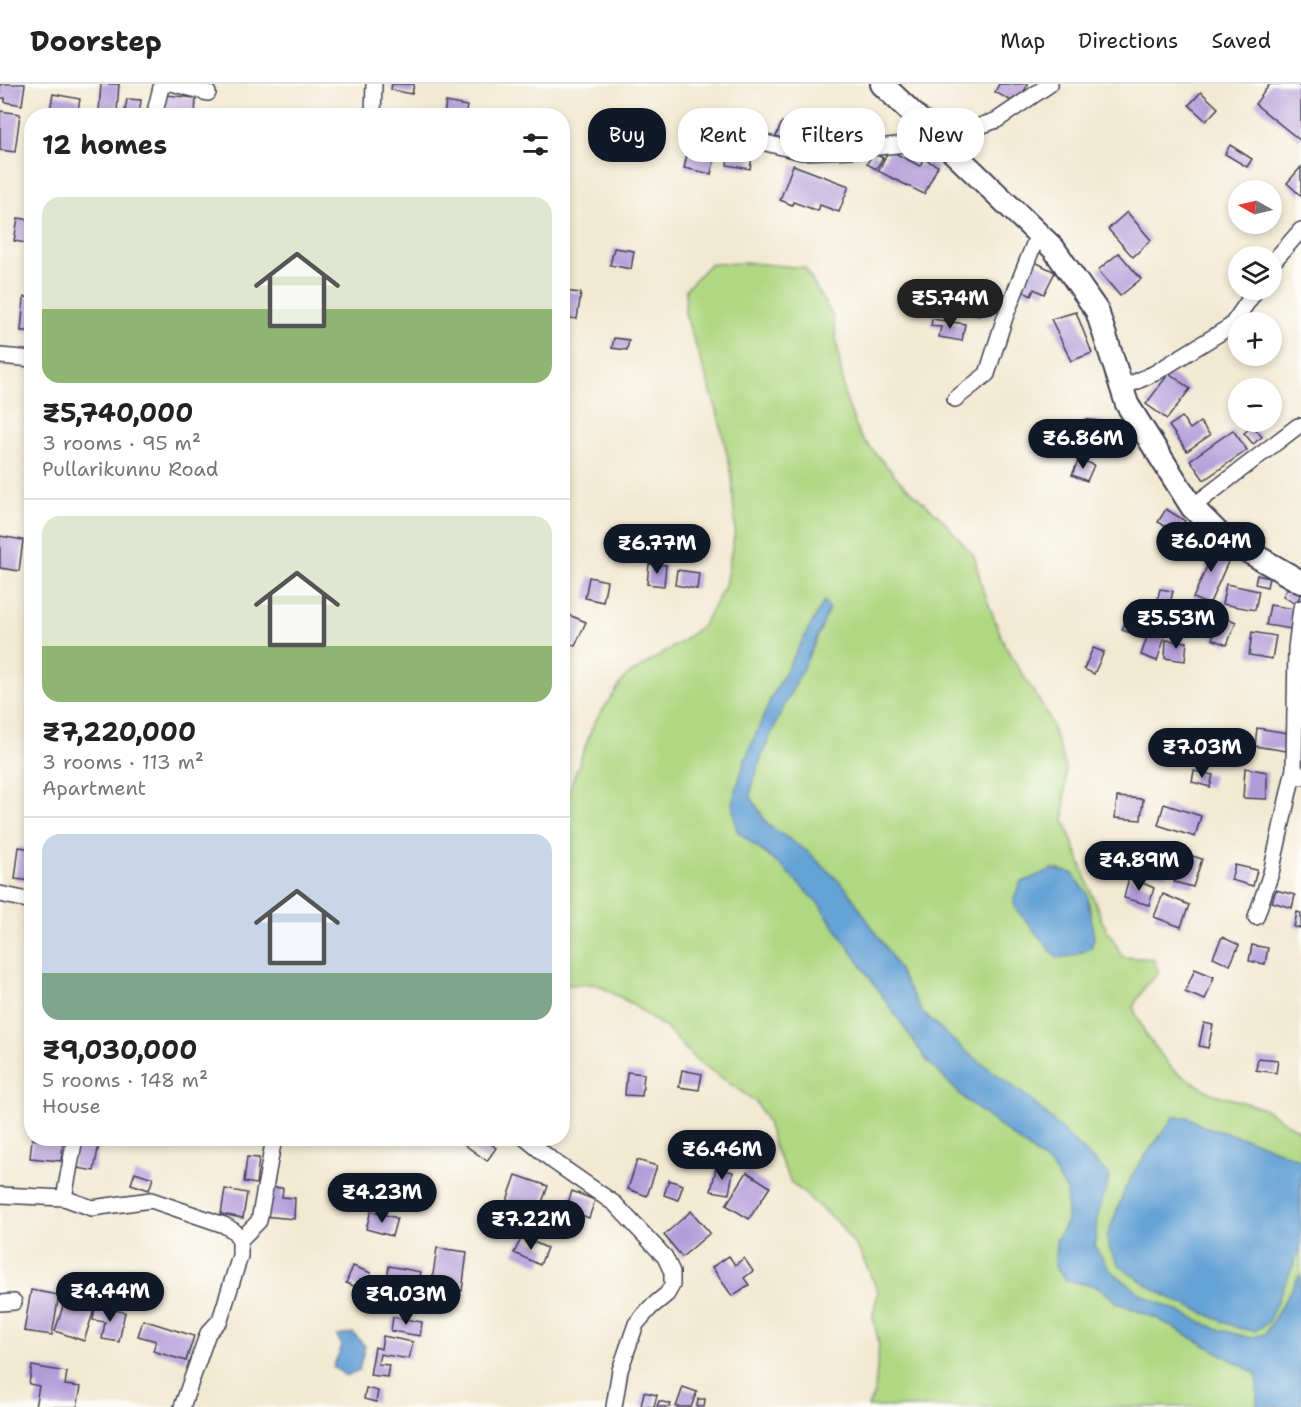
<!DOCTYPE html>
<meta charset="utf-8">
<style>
body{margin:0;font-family:"Shantell Sans",sans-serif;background:#f2f2f2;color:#222;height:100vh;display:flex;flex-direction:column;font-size:22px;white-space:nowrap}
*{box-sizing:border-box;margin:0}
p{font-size:20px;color:#767676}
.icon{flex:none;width:33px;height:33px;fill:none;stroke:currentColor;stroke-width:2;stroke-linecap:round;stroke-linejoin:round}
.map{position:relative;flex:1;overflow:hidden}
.drawer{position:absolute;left:24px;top:24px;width:546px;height:1038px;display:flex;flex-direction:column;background:#fff;border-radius:24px;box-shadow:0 3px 9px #0003}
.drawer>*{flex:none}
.guide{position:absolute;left:588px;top:24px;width:570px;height:54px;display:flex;gap:12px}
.needle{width:39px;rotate:278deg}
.fabs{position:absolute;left:1228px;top:96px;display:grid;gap:12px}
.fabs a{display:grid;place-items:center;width:54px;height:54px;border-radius:50%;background:#fff;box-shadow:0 3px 9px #0003;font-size:30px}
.price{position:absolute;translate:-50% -51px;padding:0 14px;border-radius:21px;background:#111827;color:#fff;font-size:20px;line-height:39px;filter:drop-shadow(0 2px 3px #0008)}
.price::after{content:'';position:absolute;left:50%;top:36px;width:18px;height:14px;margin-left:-9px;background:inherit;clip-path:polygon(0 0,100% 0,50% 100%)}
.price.selected{background:#222;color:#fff}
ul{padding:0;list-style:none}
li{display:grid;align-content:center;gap:12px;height:318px;padding:0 18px}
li+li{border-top:2px solid #e0e0e0}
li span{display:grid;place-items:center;height:186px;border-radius:18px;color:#555}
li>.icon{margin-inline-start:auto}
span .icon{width:108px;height:108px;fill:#fffc;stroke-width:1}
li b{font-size:26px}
h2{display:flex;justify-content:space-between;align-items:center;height:72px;padding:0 18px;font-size:26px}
.chip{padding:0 21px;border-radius:24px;background:#fff;box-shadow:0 3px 9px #0003;font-size:21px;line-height:54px}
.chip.selected{background:#111827;color:#fff}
header{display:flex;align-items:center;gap:36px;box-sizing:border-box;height:84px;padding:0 30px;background:#fff;border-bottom:2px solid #e0e0e0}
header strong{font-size:28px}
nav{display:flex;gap:33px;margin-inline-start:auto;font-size:21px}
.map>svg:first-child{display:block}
</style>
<header>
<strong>Doorstep</strong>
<nav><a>Map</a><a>Directions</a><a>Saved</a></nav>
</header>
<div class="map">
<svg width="1301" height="1323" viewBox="0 0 1301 1323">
<rect width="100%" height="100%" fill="#fdfcf7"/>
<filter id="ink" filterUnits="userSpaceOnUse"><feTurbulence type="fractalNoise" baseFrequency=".0167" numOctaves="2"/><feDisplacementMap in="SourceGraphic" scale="12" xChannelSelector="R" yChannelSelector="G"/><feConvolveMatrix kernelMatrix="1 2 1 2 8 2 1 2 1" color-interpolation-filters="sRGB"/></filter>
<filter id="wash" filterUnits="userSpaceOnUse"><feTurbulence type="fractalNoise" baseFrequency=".008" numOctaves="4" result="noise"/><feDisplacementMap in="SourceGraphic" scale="24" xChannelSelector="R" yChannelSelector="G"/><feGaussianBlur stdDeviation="1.35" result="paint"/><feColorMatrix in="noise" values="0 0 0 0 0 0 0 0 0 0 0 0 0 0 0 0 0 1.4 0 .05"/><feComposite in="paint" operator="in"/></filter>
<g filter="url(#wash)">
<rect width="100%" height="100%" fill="#f2e9d2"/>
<polygon fill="#b0d883" stroke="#697d5f" stroke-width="1.5" points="750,179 805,184 833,233 845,313 860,352 901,398 941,434 974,472 983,506 1005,562 1048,631 1066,684 1064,735 1102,837 1123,873 1153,875 1159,889 1146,901 1133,923 1146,951 1173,986 1211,1009 1263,1024 1301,1048 1301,1323 868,1323 875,1307 879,1261 873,1232 878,1207 860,1168 839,1140 791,1098 775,1065 767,1038 756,1018 695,975 666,944 627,917 596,900 563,901 562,714 567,712 594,639 625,593 681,558 703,541 725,502 735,448 732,392 717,326 685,229 686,205 710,180"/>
<g fill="#65a2d6" stroke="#446288" stroke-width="1.5">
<path d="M824,517L829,524C807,588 765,645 750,711L767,740L808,768L846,804L888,867L922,928L964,966L1030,1015L1110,1092L1097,1134L1095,1163L1110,1186L1144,1212L1215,1244L1250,1254L1265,1250L1299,1192H1301V1323H1257V1290L1158,1235L1118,1219L1097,1202L1067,1197L1055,1183L1056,1157L1067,1137V1107L1051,1082L967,1017L928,978L818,819L782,783L737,747L732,719L745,676L771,614Z"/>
<polygon points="1052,785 1072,789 1087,809 1094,853 1091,864 1072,872 1057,874 1015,824 1014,815 1020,799"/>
<polygon points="1174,1033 1188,1033 1203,1042 1257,1058 1301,1076 1301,1164 1268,1238 1255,1247 1238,1244 1170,1214 1146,1200 1120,1182 1110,1166 1107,1153 1125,1105 1137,1083"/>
<polygon points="353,1249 365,1262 359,1286 346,1292 333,1283 342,1262 337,1252"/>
</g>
<g id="blocks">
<g fill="#b29bd9">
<polygon points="0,0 25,0 22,21 5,18 5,14 0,14"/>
<polygon points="101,0 119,0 117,28 99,27"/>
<polygon points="392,0 414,0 412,10 391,6"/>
<polygon points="999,0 1028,0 1017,20 995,8"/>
<polygon points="1270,0 1297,0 1301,4 1301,57 1255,20"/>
<polygon points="1201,8 1218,24 1206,37 1189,21"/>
<polygon points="53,10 80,15 77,32 49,32"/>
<polygon points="166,11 196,14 195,32 163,32"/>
<polygon points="127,15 141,16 139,32 124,32"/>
<polygon points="446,18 467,22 465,32 444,32"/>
<polygon points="0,27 20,30 15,68 0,66"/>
<polygon points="738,29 757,32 753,55 734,52"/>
<polygon points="724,35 725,54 702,54 702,36"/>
<polygon points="782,38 800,45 794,60 776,52"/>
<polygon points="690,57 717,63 711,90 684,84"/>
<polygon points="1230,61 1252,75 1247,83 1225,70"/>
<polygon points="729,63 753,66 750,85 727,81"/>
<polygon points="889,66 920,82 924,75 938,82 924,110 878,87"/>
<polygon points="873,69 883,74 876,85 867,80"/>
<polygon points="793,81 849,102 839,128 820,121 818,127 793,118 792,121 780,116"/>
<polygon points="1301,83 1301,112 1287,99"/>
<polygon points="1127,128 1151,156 1133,173 1108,145"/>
<polygon points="18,134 32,136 32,160 14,157"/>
<polygon points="614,164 634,167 631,185 610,181"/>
<polygon points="1119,169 1141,195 1120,212 1098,186"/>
<polygon points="1035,178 1055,188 1044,210 1034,205 1031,212 1021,206"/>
<polygon points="957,206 984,214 979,232 952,224"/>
<polygon points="562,207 581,209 577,235 562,233"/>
<polygon points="24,213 32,214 32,247 21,247"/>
<polygon points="1076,228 1092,269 1071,277 1051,235"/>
<polygon points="932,235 965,240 962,257 939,253 941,243 931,242"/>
<polygon points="614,254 629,256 627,266 612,264"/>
<polygon points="1169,289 1190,305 1167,335 1146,320"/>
<polygon points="1182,333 1190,345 1200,338 1210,351 1187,367 1169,342"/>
<polygon points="1085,335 1111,339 1107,365 1092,362 1090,373 1078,371"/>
<polygon points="1253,342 1262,353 1253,360 1244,349"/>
<polygon points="1233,346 1247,366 1204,396 1190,376"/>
<polygon points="1079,375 1094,381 1087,397 1072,391"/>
<polygon points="1166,425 1185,437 1178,449 1158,438"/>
<polygon points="0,452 23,456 19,487 0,484"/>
<polygon points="1206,459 1231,471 1209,521 1193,514 1208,480 1199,475"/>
<polygon points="649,480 666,481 664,502 647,500"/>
<polygon points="677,486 699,489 697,505 675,501"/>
<polygon points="1257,491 1269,494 1267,503 1255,500"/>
<polygon points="589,493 607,497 603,518 585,514"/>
<polygon points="1226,500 1259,507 1255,526 1222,520"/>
<polygon points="1288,503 1301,511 1295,520 1283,512"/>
<polygon points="1160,505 1173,507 1169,524 1156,521"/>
<polygon points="1270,521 1295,525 1291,545 1266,541"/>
<polygon points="1130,525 1150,532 1142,553 1122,546"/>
<polygon points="569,531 586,538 575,562 562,556 562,546"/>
<polygon points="1222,532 1236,538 1227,561 1212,555"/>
<polygon points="1150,544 1166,549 1157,577 1141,571"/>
<polygon points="1252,548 1276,552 1272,575 1249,571"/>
<polygon points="1166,556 1187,558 1185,577 1165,574"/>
<polygon points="1093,564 1104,568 1094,590 1084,585"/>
<polygon points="1257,644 1289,649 1286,667 1255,662"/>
<polygon points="1245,684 1267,688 1267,715 1243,714"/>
<polygon points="1194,687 1213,691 1210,703 1192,698"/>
<polygon points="1117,713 1143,715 1141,736 1115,734"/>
<polygon points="1164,720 1201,732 1195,753 1158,741"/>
<polygon points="19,763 32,765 32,797 15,795"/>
<polygon points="1150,763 1176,771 1166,792 1148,787"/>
<polygon points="1183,769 1202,775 1193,803 1174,798"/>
<polygon points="1235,781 1257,786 1253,802 1231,796"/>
<polygon points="1129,793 1154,804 1149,821 1124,814"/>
<polygon points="1276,806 1295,811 1292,824 1272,818"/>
<polygon points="1163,810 1189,821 1181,843 1154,833"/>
<polygon points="1297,828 1301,829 1301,844 1294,843"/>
<polygon points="1222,853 1239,861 1230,881 1213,873"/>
<polygon points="1252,861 1268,864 1265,880 1249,877"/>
<polygon points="1195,885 1214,893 1205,916 1185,908"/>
<polygon points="1204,939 1213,941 1208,964 1199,962"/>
<polygon points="1258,974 1278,976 1276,989 1256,986"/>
<polygon points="682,986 702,990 699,1006 679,1003"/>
<polygon points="627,988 644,990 642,1012 625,1011"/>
<polygon points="77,1054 100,1054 94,1087 72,1083"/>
<polygon points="470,1054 483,1054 496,1064 487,1077 465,1061"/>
<polygon points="32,1055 63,1059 61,1077 30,1074"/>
<polygon points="247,1073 259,1074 256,1100 244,1098"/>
<polygon points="637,1076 657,1082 647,1112 628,1105"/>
<polygon points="716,1084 733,1088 729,1110 711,1107"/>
<polygon points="135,1088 153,1094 149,1106 131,1100"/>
<polygon points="747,1088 770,1103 749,1135 726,1121"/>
<polygon points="516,1091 548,1102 533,1143 518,1137 521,1127 505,1122"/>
<polygon points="669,1096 683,1101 678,1116 664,1111"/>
<polygon points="265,1103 283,1104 282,1113 295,1114 294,1135 263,1132"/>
<polygon points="225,1105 247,1109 243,1134 221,1130"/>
<polygon points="572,1107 595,1116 589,1134 566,1125"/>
<polygon points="371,1127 397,1134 392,1152 366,1145"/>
<polygon points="691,1127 710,1149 682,1173 664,1151"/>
<polygon points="522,1153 547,1164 540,1181 514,1169"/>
<polygon points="437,1164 467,1168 462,1207 431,1203"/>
<polygon points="729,1172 735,1181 744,1174 753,1187 744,1194 749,1201 732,1212 712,1183"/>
<polygon points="353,1182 371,1189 365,1206 346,1199"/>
<polygon points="389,1182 421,1188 416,1213 385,1208"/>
<polygon points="31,1206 59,1211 52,1251 24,1247"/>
<polygon points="65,1216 94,1226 84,1257 55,1247"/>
<polygon points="95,1223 125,1228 119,1258 102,1255 105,1238 93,1236"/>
<polygon points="393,1233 422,1238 420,1252 391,1247"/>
<polygon points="143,1236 194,1252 186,1277 153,1267 156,1257 138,1252"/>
<polygon points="383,1252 413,1258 409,1275 380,1270 378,1280 389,1281 387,1293 370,1291 375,1263 381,1265"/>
<polygon points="32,1282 67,1288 65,1301 81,1303 77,1323 35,1323 39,1302 29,1300"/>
<polygon points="683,1303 697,1308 691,1323 676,1323"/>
<polygon points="366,1304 378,1307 376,1318 364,1315"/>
<polygon points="644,1308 657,1311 654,1323 641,1322"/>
<polygon points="698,1315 705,1315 704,1323 697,1323"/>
<polygon points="659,1317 671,1320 670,1323 657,1323"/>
</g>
</g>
</g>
<g filter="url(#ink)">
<use href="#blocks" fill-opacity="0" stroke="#414052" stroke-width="1.5"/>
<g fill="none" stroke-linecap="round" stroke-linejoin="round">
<g stroke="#414052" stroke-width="18">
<g id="minor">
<polyline points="175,0 208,9"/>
<polyline points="154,32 161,3 167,0"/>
<polyline points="373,32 374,0"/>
<polyline points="758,57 802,68 853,66 940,56 997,36 1050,0"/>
<polyline points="1272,179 1301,146"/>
<polyline points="0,272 32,275"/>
<polyline points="1122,304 1155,289 1231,242 1256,206"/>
<polyline points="955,315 987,290 1005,233 1038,150"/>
<polyline points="1192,423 1298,342"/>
<polyline points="1301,524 1296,564 1294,685 1301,693"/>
<polyline points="0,810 32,817"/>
<polyline points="1256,833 1271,789 1294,685"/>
<polyline points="525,1054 553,1077 615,1120 665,1173 672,1188 672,1201 667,1210 650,1224 636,1240 620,1286 614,1323"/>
<polyline points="0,1111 64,1114 92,1124 151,1116 224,1141 234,1147 240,1156 240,1172 220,1236 208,1249 182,1323"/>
<polyline points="64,1114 75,1054"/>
<polyline points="240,1156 259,1137 274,1054"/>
<polyline points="0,1219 14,1218"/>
</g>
</g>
<g stroke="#414052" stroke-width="26">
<polyline id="secondary" points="882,0 1054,165 1097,227 1127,320 1192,423 1221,452 1301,498"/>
</g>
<use href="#minor" stroke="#fff" stroke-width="15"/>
<use href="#secondary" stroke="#fff" stroke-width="22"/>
</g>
</g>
</svg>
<div class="fabs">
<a><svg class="needle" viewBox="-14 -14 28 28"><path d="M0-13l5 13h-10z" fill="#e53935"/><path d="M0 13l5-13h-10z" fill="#767676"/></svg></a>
<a><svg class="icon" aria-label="layers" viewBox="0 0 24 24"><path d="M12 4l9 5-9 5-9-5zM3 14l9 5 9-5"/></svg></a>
<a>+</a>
<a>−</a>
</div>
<b class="price selected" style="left:950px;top:246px">₹5.74M</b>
<b class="price" style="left:1083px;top:386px">₹6.86M</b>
<b class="price" style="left:1211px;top:489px">₹6.04M</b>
<b class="price" style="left:657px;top:491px">₹6.77M</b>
<b class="price" style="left:1176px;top:566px">₹5.53M</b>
<b class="price" style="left:1202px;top:695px">₹7.03M</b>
<b class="price" style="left:1139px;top:808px">₹4.89M</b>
<b class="price" style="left:722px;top:1097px">₹6.46M</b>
<b class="price" style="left:382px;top:1140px">₹4.23M</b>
<b class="price" style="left:531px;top:1167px">₹7.22M</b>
<b class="price" style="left:110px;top:1239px">₹4.44M</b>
<b class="price" style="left:406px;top:1242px">₹9.03M</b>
<div class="guide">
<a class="chip selected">Buy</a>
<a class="chip">Rent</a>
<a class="chip">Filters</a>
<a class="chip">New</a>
</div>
<section class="drawer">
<h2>12 homes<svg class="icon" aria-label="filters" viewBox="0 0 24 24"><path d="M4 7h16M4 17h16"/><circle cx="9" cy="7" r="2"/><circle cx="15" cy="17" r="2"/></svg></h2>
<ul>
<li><span style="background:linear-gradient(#dfe7d0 60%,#8fb573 0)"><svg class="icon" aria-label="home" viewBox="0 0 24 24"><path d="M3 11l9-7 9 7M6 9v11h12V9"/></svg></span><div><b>₹5,740,000</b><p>3 rooms · 95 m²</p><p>Pullarikunnu Road</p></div></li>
<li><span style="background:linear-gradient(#dfe7d0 70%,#8fb573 0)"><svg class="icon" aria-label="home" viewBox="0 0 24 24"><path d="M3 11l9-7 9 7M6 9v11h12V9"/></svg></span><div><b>₹7,220,000</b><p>3 rooms · 113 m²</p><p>Apartment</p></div></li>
<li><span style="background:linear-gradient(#c9d6e8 75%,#7fa58c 0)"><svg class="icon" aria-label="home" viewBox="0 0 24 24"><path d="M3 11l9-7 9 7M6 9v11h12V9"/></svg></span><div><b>₹9,030,000</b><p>5 rooms · 148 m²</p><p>House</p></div></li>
</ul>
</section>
</div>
